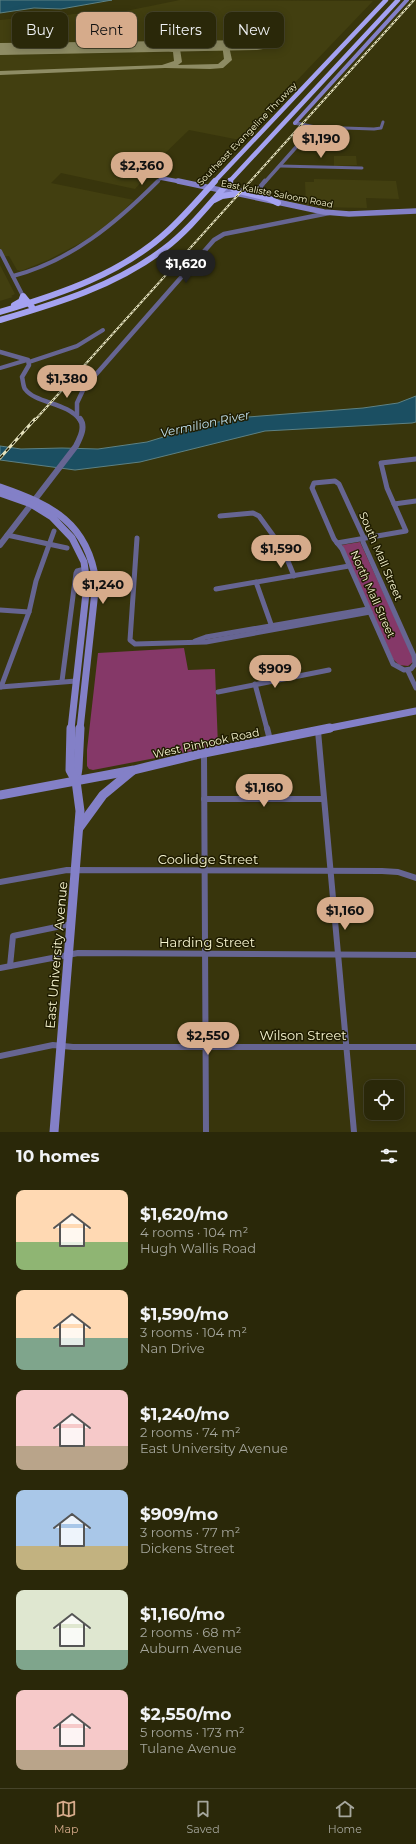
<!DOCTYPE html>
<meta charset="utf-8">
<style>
body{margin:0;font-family:Montserrat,sans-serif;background:#323012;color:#f1f3f6;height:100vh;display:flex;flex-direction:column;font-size:15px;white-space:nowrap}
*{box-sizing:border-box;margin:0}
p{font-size:13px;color:#a5a69c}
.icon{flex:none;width:22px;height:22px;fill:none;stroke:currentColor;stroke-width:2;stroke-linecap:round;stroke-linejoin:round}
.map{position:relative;height:1132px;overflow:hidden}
.panel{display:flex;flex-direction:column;background:#2a2809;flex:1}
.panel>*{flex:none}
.banner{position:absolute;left:12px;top:12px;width:392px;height:36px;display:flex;gap:8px}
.tools{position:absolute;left:364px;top:1080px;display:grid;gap:8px}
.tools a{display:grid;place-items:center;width:40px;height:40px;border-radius:8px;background:#2a2809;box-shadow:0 2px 10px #0003,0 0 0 1px #46442a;font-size:20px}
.price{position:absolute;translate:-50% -34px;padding:0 9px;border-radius:14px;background:#d6ab8b;color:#111;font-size:13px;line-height:26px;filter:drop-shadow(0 1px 2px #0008)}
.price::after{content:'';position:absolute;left:50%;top:24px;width:12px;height:9px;margin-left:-6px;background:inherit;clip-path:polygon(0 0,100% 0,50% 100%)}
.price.current{background:#222;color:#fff}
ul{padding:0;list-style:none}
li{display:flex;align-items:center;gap:12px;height:100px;padding:0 16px}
li span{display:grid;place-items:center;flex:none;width:112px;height:80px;border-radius:8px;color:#555}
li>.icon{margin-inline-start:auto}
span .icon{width:48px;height:48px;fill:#fffc;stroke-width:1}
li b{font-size:17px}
h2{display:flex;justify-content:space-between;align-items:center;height:48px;padding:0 16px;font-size:17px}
.chip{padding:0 14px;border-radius:8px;background:#2a2809;box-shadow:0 2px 10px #0003,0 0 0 1px #46442a;font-size:14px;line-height:36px}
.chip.current{background:#d6ab8b;color:#111}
.menu{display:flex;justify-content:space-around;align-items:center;height:56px;border-top:1px solid #46442a;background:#2a2809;font-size:11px;color:#a5a69c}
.menu a{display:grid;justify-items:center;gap:2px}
.menu .current{color:#d6ab8b}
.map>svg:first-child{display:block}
</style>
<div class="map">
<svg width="416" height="1132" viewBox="0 0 416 1132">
<rect width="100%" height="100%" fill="#38350c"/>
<g fill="#423f10">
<polygon points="180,0 373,1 240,140 189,130 157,161 159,162 141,177 145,178 135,189 61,173 51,183 134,200 110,224 88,239 48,260 21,271 17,270 9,256 0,257 0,20 29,17 48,18 73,14 116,13"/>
<polygon points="334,156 356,156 357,165 334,166"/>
<polygon points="314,179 396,181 399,199 366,198 367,208 316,207 315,205 306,205 305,182 314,182"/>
<polygon points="0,265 15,294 11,296 13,297 0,301"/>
</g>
<g fill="#853868">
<polygon points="360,542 413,657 413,662 408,666 399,665 393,659 342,545"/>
<polygon points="184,648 188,670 215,669 218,746 93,770 89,769 87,766 87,750 98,653"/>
</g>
<g fill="#1b4f62" stroke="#5d8183">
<polygon points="0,0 112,0 61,9 34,8 0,13"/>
<polygon points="416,396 416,422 412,423 265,431 140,462 75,470 0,460 0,446 21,449 62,448 98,449 147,442 206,424 248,417 363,408 398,403"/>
</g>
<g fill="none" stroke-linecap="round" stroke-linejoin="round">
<polygon fill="#8e8c64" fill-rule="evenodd" points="222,44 229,46 232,60 223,68 210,69 165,68 0,75 0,71 162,65 174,61 173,52 159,49 159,45 162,45 180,49 182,62 178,65 218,64 224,59"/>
<polygon fill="#8e8c64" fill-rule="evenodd" points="257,40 263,41 266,45 263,49 257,50 0,55 0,43"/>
<g stroke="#666592" stroke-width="3">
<polyline points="314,127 374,129 381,128 383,122"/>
<polyline points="280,166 362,168"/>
<polyline points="157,182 161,178"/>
</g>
<g stroke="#666592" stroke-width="4">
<polyline points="0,251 23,296"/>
<path d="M13,276C71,261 116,223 158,181"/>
<polyline points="29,362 77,346 103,330"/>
<polyline points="0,368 27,360"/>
</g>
<g stroke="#666592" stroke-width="5">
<polygon points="335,481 339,484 363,536 363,542 414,656 415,664 411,669 404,670 393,664 342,549 334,539 312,488 314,483"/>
<polyline points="394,504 416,501"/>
<polyline points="220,516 253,513 259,516 283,549 294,576"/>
<polyline points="7,535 67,548"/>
<polyline points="137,538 130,640 135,644 206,642 370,612"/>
<polyline points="337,543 406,531 387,488 381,463 416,459"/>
<polyline points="256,582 272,627"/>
<polyline points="216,589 349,566"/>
<polyline points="0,610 29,612"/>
<polyline points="195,641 206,637 368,609"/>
<polyline points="408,671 416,688"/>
<polyline points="62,681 76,573 77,571 85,569"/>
<polyline points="255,684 267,729"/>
<polyline points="0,687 76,681"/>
<polyline points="1,687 29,612 36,581 54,531"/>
<polyline points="218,692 329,670"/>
</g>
<g stroke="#666592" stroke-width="6">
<polyline points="267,728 270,740"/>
<polyline points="318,731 354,1132"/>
<polyline points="204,753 206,1132"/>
<polyline points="204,799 323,799"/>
<polyline points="0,882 67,870 382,871 398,872 416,878"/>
<polyline points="10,966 13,936 71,924"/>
<polyline points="0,968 78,953 416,955"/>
<polyline points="0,1056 53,1045 73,1047 416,1047"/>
</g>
<polyline stroke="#666592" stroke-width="3.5" points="265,182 314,127 295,123"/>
<g stroke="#666592" stroke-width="4.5">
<polyline points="250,194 257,191 265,181"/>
<path d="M0,352L28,360L29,365L22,377C23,380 23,386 25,389C36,404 67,402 80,420"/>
<polyline points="77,415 77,403 84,388 214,240 224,234 329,213"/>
</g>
<path stroke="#666592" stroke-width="6" d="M0,545L76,446C80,438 86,427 80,419"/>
<g stroke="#8380c7" stroke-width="4">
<polyline points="295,123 407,0"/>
<polyline points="161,178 182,182"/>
</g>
<polyline stroke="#8380c7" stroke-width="5.5" points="178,181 324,212 349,214 416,211"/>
<g stroke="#8380c7" stroke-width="7">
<path d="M0,487C52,505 88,523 96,582L80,729"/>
<polyline points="0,493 31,504 52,517 72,538 84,562 87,584 71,729"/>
<polyline points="325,729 416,711"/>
</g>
<g stroke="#8380c7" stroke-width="9">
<polyline points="76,781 78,768 80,728"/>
<polyline points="0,795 134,770 204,753 330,728"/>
<polyline points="79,828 103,795 132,771"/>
<polyline points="54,1132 80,811 76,781 70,770 71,728"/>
</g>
<g stroke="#a4a2f0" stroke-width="4.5">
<polyline points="230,180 230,182"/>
<polyline points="214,182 386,0"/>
<polyline points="229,182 398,0"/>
</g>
<g stroke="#a4a2f0" stroke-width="6">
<polyline points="230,181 231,187 235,190 268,198 278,203"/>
<polyline points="214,200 222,196 236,194"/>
<polyline points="14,305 21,301 23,296 32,307"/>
<path d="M0,312C60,294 122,274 169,230C185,215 200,198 215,181"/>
<path d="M0,320C58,303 115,286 164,249C189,230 209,204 230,181"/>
</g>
<g stroke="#e5e2bd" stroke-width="2">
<polyline id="rail-far1" points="35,420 414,0"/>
</g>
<g stroke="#e5e2bd" stroke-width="3">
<polyline id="rail" points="0,458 35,419"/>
</g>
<use href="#rail-far1" stroke="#1f1c00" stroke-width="1" stroke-dasharray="2.5" stroke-linecap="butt"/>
<use href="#rail" stroke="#1f1c00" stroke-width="1.5" stroke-dasharray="4.5" stroke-linecap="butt"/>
</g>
<g text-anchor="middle" stroke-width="3" stroke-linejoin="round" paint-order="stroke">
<g font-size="9" fill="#f8f6d1" stroke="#1f1c00">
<text transform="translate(247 134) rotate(-46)" y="3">Southeast Evangeline Thruway</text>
<text transform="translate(277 194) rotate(11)" y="3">East Kaliste Saloom Road</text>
</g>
<g font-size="11" fill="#f8f6d1" stroke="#1f1c00">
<text transform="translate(381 556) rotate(67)" y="4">South Mall Street</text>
<text transform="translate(373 594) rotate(66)" y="4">North Mall Street</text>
<text transform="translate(206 743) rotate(-12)" y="4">West Pinhook Road</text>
</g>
<g font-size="12" font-style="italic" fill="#c3e2ef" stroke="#1f1c00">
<text transform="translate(205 424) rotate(-12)" y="4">Vermilion River</text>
</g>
<g font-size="13" fill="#f8f6d1" stroke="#1f1c00">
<text x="208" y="864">Coolidge Street</text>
<text x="207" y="947">Harding Street</text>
<text transform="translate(56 955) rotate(-85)" y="5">East University Avenue</text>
<text x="303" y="1040">Wilson Street</text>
</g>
</g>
</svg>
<div class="tools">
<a><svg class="icon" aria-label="locate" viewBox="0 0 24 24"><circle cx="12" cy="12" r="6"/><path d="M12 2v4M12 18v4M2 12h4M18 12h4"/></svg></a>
</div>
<b class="price" style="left:321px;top:159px">$1,190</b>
<b class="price" style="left:142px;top:186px">$2,360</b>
<b class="price current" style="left:186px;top:284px">$1,620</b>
<b class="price" style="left:67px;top:399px">$1,380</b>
<b class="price" style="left:281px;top:569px">$1,590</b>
<b class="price" style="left:103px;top:605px">$1,240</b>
<b class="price" style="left:275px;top:689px">$909</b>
<b class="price" style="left:264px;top:808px">$1,160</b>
<b class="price" style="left:345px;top:931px">$1,160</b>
<b class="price" style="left:208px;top:1056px">$2,550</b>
<div class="banner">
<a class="chip">Buy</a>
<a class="chip current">Rent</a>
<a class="chip">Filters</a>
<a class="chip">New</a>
</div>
</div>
<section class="panel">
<h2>10 homes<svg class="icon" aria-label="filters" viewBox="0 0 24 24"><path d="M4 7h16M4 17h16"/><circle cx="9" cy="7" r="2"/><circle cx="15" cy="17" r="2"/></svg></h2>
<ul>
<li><span style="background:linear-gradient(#ffd9b3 65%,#8fb573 0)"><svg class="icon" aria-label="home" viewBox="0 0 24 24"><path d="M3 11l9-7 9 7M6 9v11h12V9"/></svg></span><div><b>$1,620/mo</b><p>4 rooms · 104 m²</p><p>Hugh Wallis Road</p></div></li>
<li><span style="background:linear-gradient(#ffd9b3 60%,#7fa58c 0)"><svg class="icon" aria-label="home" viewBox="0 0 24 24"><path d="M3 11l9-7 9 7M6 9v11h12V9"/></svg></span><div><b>$1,590/mo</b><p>3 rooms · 104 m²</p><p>Nan Drive</p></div></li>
<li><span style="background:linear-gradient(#f6c9c9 70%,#b9a48a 0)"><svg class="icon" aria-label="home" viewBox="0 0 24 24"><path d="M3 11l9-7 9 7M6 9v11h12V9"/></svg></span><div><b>$1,240/mo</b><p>2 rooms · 74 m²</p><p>East University Avenue</p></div></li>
<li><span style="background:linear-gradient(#a9c7e8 70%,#c2b280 0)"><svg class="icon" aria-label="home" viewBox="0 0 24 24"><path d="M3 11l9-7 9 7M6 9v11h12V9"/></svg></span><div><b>$909/mo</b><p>3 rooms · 77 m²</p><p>Dickens Street</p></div></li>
<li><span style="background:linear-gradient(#dfe7d0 75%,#7fa58c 0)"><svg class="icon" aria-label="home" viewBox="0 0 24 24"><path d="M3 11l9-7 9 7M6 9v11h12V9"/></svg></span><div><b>$1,160/mo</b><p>2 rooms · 68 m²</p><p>Auburn Avenue</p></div></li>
<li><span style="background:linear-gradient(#f6c9c9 75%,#b9a48a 0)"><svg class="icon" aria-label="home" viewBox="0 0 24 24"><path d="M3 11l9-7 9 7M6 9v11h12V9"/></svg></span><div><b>$2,550/mo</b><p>5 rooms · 173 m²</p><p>Tulane Avenue</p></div></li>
</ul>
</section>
<nav class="menu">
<a class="current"><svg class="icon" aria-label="map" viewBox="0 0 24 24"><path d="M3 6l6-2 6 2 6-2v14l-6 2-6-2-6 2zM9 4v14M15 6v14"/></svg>Map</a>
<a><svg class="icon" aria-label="saved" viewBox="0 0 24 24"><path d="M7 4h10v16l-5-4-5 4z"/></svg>Saved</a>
<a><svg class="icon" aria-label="home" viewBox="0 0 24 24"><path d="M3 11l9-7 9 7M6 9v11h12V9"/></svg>Home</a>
</nav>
